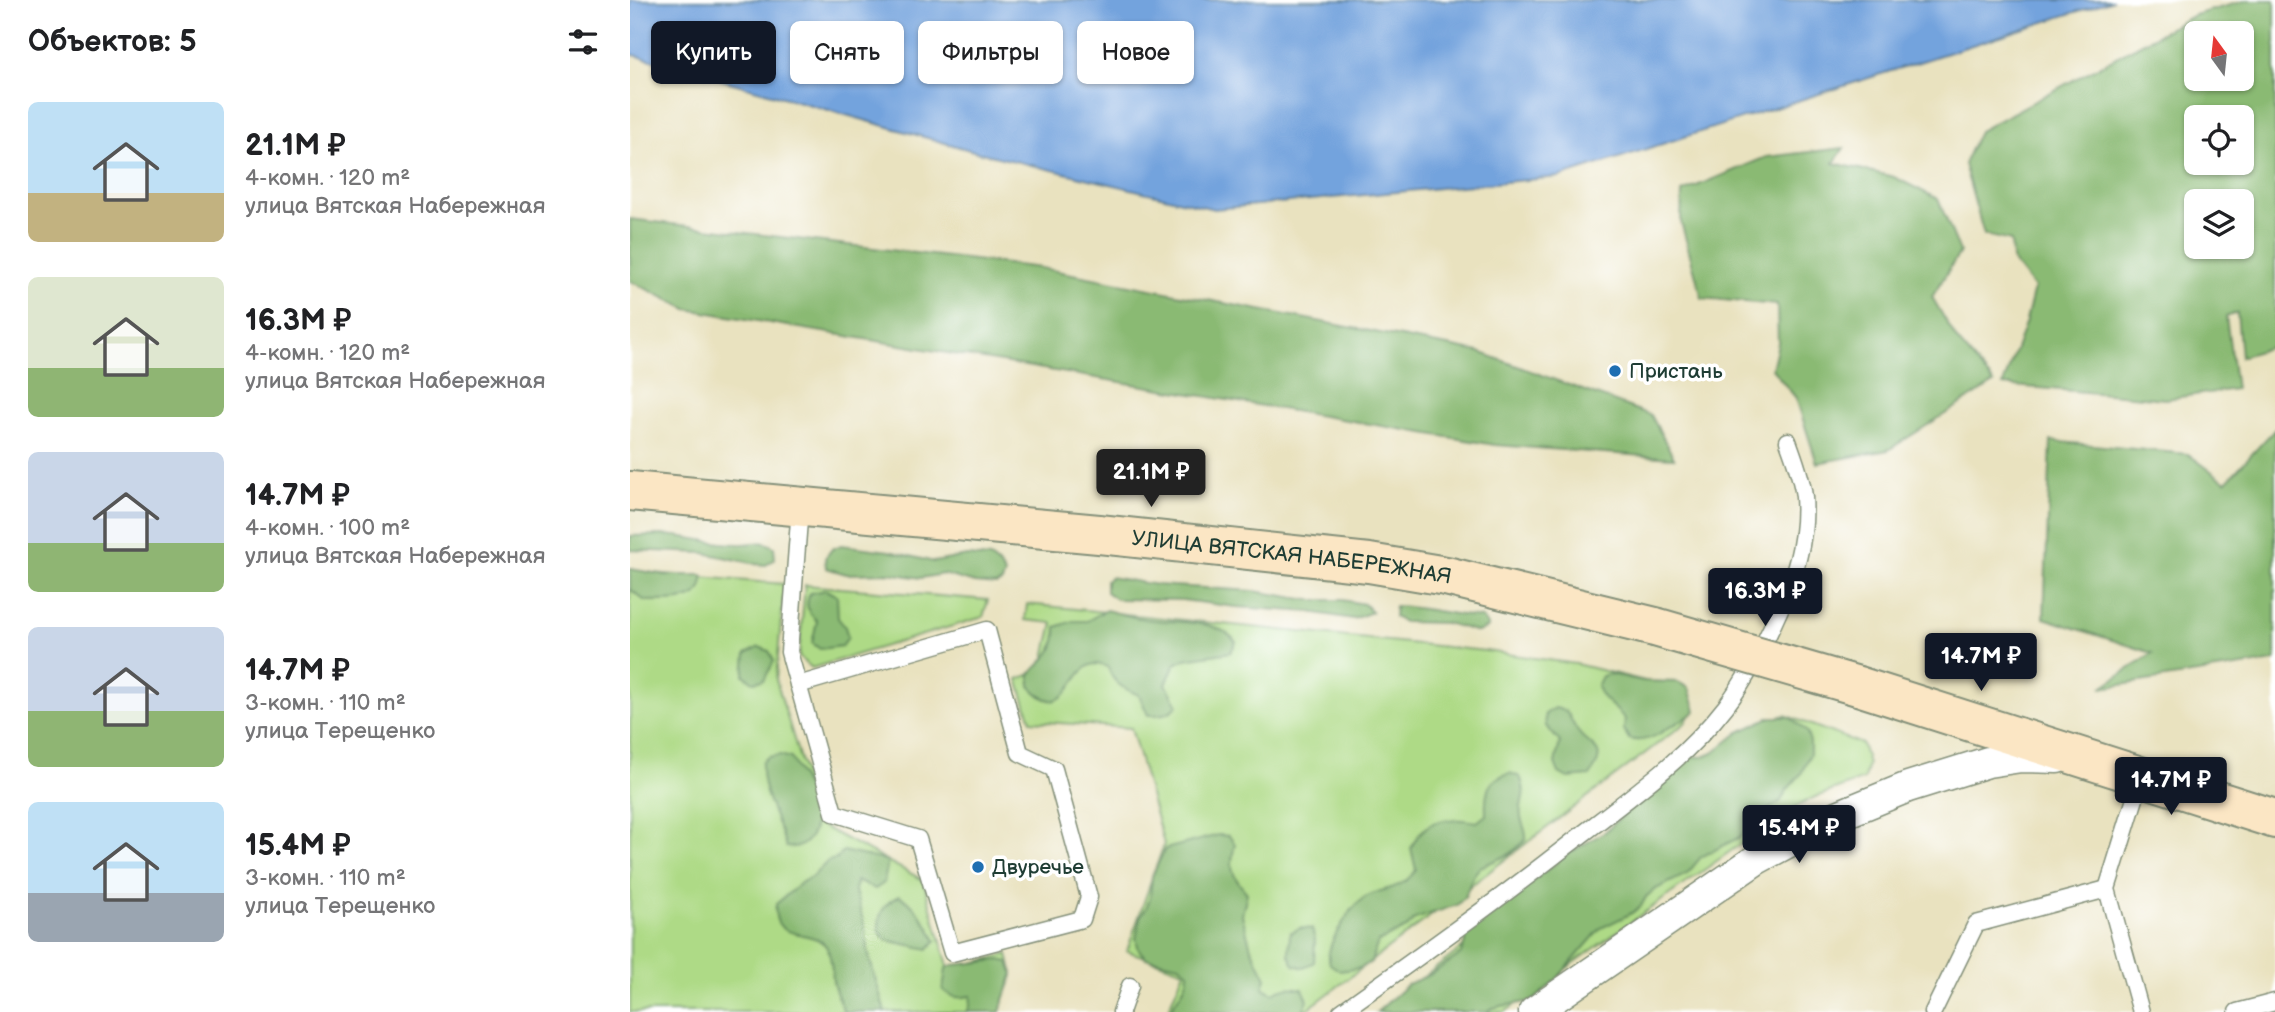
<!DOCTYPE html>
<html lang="ru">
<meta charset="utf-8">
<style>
body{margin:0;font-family:"Balsamiq Sans",sans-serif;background:#f6f6f6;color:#202124;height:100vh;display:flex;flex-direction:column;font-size:26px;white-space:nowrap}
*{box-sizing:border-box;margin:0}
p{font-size:23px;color:#757577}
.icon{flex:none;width:38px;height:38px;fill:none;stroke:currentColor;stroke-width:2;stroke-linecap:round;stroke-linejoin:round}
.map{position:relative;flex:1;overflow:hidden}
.drawer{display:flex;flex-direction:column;background:#fff;width:630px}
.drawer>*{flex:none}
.banner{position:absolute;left:21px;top:21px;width:665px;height:63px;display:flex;gap:14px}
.needle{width:46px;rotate:345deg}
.fabs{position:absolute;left:1554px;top:21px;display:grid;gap:14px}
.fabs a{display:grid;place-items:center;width:70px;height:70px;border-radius:10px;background:#fff;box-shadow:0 2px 5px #0004;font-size:35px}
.price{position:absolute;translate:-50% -60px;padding:0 16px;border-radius:7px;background:#111827;color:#fff;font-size:23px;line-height:46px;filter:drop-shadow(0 2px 4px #0008)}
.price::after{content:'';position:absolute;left:50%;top:42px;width:21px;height:16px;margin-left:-10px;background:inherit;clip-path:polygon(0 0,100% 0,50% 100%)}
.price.active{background:#222;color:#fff}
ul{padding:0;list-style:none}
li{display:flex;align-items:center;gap:21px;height:175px;padding:0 28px}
li span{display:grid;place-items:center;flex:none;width:196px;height:140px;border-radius:10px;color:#555}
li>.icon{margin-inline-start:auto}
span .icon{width:84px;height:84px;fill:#fffc;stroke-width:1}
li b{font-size:30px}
h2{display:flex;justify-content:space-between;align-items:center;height:84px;padding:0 28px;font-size:30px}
.tag{padding:0 24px;border-radius:10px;background:#fff;box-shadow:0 2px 5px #0004;font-size:24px;line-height:63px}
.tag.active{background:#111827;color:#fff}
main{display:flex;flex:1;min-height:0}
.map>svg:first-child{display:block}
</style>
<main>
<section class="drawer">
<h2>Объектов: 5<svg class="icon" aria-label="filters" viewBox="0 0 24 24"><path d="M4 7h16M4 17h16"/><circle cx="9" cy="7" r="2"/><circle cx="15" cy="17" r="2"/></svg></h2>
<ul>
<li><span style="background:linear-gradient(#bfe0f5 65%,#c2b280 0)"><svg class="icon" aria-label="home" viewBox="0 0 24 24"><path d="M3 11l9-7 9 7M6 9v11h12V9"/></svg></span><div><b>21.1M ₽</b><p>4-комн. · 120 m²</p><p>улица Вятская Набережная</p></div></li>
<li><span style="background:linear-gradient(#dfe7d0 65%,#8fb573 0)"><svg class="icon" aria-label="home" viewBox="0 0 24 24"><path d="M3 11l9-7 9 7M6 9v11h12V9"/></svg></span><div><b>16.3M ₽</b><p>4-комн. · 120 m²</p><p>улица Вятская Набережная</p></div></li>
<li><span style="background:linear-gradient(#c9d6e8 65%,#8fb573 0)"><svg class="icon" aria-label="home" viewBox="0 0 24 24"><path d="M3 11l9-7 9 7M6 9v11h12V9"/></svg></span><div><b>14.7M ₽</b><p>4-комн. · 100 m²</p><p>улица Вятская Набережная</p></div></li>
<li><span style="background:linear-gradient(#c9d6e8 60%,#8fb573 0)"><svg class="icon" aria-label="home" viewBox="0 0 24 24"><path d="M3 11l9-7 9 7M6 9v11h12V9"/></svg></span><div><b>14.7M ₽</b><p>3-комн. · 110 m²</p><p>улица Терещенко</p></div></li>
<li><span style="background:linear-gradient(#bfe0f5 65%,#9aa5b1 0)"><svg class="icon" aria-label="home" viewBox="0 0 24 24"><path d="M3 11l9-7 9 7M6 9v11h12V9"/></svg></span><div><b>15.4M ₽</b><p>3-комн. · 110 m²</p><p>улица Терещенко</p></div></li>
</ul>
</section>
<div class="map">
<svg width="1645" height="1012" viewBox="0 0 1645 1012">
<rect width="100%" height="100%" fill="#fff"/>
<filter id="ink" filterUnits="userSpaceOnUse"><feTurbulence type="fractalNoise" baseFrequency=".0143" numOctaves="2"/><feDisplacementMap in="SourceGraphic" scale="14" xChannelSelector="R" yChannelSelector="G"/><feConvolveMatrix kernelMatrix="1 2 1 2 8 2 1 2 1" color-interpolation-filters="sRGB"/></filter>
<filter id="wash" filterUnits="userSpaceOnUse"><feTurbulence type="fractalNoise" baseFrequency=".00686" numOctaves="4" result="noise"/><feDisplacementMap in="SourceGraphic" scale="28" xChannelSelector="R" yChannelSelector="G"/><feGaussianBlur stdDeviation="1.57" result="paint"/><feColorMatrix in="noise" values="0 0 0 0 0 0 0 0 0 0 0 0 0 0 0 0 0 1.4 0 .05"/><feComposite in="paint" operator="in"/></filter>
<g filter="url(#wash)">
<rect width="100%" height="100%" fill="#e9e2bf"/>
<g fill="#aeda86" stroke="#668c5d" stroke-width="2">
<polygon points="0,571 154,584 146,680 190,825 293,880 319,969 378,954 383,976 368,1012 0,1012"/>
<polygon points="175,585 358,600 353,617 182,668 169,657"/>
<polygon points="397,604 856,651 946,664 1052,690 1064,707 1055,723 674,1012 537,1012 554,971 497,951 534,844 501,728 401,721 388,679 412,670 423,623 395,620"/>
<polygon points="1155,715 1232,744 1238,764 1234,779 1183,798 1154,813 875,1012 747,1012 831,949 1091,765 1134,722"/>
</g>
<g fill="#8aba73" stroke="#547c54" stroke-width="2" fill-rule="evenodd">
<path d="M1618,0H1645V335L1641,347L1611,357L1607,313L1596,317L1606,389L1536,399L1373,385L1396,321L1404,288L1382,260L1381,241L1354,235L1334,164L1349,131L1564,15ZM1566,33H1612V79H1566ZM1566,117H1612V163H1566ZM1566,201H1612V247H1566Z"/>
<polygon points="1214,148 1204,163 1264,177 1308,199 1330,252 1302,297 1327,340 1364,383 1258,450 1187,463 1166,398 1142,369 1148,343 1147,305 1072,298 1051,222 1052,192 1136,157"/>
<polygon points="0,219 411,268 849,352 1021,415 1044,458 865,445 57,309 0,281"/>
<polygon points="1645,429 1645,661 1471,688 1522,653 1414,618 1421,441 1558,454 1596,482"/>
<path d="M33,535C60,536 85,545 112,544C126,544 131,539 144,547L145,559L136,565L126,564L74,553L0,550V536Z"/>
<polygon points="211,545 259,551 304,562 337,556 360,558 369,565 375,574 372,582 366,585 345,583 313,574 291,578 259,573 216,574 196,568 195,558 202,549"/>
<path d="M0,569L36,575H73C75,607 38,600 15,601L0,589Z"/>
<polygon points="480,577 527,585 624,591 679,600 712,600 734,604 742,612 723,619 680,612 606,607 552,600 486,599 476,592 476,581"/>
<path d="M196,590L207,596L208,618L215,627L218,637L212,646L190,649L182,643L187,621C177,612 175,605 180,593Z"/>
<path d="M765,606C794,607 822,615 852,618L858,627L848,632L816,623L774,622L764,617Z"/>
<path d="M476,610C492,614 508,619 524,620C551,623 589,619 606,642L601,652L555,659L545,664L536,684L548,705C539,715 531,715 518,715L509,695C493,688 483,684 478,667C476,666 468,664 466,664C440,665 438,728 400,686V674C415,659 428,650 426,627L443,621H457Z"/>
<polygon points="129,647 139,651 144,661 134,680 123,682 114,675 116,654"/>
<path d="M979,674L1014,681L1048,682L1059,688L1066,711C1059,718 1054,718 1047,723C1030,732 1020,744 999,739L994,730L995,719C985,706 971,701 967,686L972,676Z"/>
<path d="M925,708L936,711C941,717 942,724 947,730C959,750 981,745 960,776L938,778L929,773L925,763L930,742L916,726L915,714Z"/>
<polygon points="1140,717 1160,717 1177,732 1180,742 1180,754 1171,774 1156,791 1151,801 1133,813 1110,837 1071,857 1057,874 1024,890 1016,897 1011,906 1002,913 971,928 927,979 903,1001 871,1006 860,1009 857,1012 747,1012 778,984 801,974 831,954 838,933 845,925 936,855 976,831 1051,760 1061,756 1073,757 1083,753 1109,732"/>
<path d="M150,755L161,758C172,779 195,814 180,837C173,847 167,848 156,847C148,818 130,793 132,762L138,757Z"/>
<path d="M880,773L890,777C899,795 888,801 891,818C893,827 897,831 896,840L880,854L850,867L843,876L835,897L827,905L785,919L778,927L748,942L741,962L731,968L710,971L700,964C699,960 698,956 699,953C701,938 725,900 739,895C759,887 772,889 786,870L781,848C796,816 817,817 847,822L856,815C855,793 856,779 880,773Z"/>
<path d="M588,835L599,836L605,844C599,868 601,875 617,893L612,915L621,948L636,978L633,988L643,993C654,987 661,986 673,989L678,1000L673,1012H540C546,996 558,989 558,972L549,965L516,958L509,950L506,939L510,917L516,908L520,898L522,876L535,849Z"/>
<path d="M213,851L258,861L254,883L245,889L226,881L225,891L234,924L239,957L255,1012H214C210,1002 205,992 203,981C202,971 202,958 197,948C186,926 140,946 146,904L172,882L183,876L198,861L207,859Z"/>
<path d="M269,896C285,904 298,924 306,941L298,949L256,940L249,932C248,915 252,904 269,896Z"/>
<polygon points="670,928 682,929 685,940 684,962 674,968 664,965 659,955 660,933"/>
<path d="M369,960L379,962L383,973L370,1012H337L340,1006L341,996C329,998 323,999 313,990L316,968L323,965Z"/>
</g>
<polygon fill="#73a3dd" stroke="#497088" stroke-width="2" points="0,0 1483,0 929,177 584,209 347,152 0,54"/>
</g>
<g filter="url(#ink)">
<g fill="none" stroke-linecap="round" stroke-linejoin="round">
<g stroke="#84907a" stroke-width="19">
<g id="lane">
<polyline points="168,685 357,630 390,753 424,769 459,897 452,919 322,953 288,839 204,813 159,652 170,507"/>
<polyline points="491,1012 500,986"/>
<path d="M711,1012C787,958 863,904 937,846C992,803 1053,762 1096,706C1118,677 1135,643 1150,609C1166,574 1177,536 1174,497C1172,478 1164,458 1158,441"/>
<polyline points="1303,1012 1346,924 1477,889"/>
<polyline points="1511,1012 1477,889 1512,776"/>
<polyline points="1607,1012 1645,1002"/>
</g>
</g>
<g stroke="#84907a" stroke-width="33">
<polyline id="street" points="904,1012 1127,859 1205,817 1278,787 1358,762 1391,757 1427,758"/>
</g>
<g stroke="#84907a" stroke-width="42">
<g id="secondary">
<path id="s1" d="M0,491L469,534L739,563L816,576L1025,627"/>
<polyline points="1228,686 1645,819"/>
</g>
</g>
<use href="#lane" stroke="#fff" stroke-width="16"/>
<use href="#street" stroke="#fff" stroke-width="30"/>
<use href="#secondary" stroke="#fbe6c4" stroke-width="38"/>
<g stroke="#84907a" stroke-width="42" stroke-linecap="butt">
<polyline id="secondary-bridge" points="1025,627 1228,686"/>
</g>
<use href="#secondary-bridge" stroke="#fbe6c4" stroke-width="38"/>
</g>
</g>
<g fill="#1f6fb2" stroke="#fff" stroke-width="2.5">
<circle cx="985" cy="371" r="7"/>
<circle cx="348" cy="867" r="7"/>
</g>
<g text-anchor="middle" stroke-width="7" stroke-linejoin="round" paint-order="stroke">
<g font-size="21" fill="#1f3d34" stroke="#fff" text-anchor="start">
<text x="999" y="378">Пристань</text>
<text x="362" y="874">Двуречье</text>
</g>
<g font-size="21" fill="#1f3d34" stroke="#fff">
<text dy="7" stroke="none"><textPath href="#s1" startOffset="665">УЛИЦА ВЯТСКАЯ НАБЕРЕЖНАЯ</textPath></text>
</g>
</g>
</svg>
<div class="fabs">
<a><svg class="needle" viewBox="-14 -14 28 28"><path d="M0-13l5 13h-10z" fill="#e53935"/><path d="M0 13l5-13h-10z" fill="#757577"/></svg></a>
<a><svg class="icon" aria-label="locate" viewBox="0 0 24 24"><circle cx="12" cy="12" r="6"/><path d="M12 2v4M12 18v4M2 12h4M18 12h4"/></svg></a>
<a><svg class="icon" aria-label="layers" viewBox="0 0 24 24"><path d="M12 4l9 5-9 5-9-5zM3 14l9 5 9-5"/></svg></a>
</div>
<b class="price active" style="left:521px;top:509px">21.1M ₽</b>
<b class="price" style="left:1135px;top:628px">16.3M ₽</b>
<b class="price" style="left:1351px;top:693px">14.7M ₽</b>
<b class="price" style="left:1541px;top:817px">14.7M ₽</b>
<b class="price" style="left:1169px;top:865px">15.4M ₽</b>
<div class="banner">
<a class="tag active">Купить</a>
<a class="tag">Снять</a>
<a class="tag">Фильтры</a>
<a class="tag">Новое</a>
</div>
</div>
</main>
